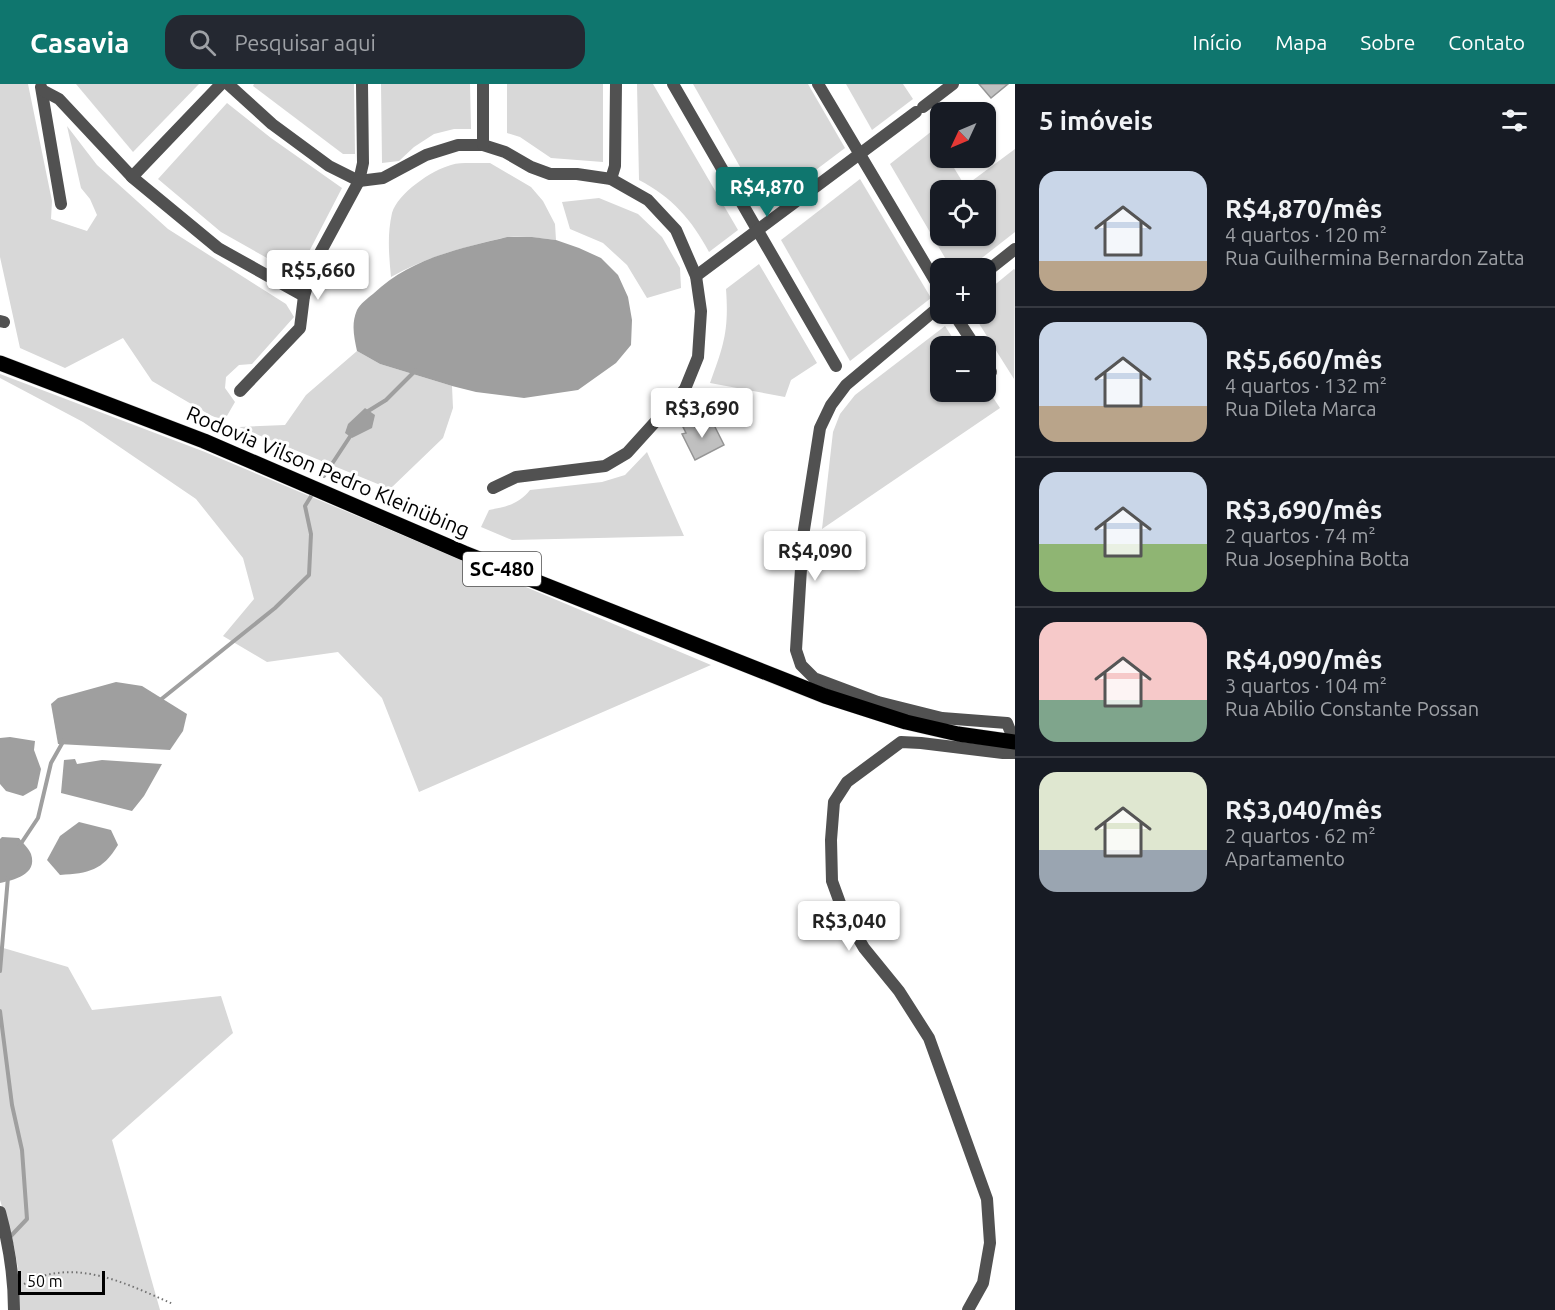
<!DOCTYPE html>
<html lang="pt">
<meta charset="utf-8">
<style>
body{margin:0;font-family:Ubuntu,sans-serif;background:#242831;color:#f1f3f6;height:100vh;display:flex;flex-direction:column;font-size:22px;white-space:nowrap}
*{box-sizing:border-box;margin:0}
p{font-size:20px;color:#9ea1a6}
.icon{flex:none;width:33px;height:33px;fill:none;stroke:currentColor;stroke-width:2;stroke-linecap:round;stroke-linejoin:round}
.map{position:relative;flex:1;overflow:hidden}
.details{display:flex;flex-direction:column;background:#171b24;width:540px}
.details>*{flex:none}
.needle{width:39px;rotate:226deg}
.controls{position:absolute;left:930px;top:18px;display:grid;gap:12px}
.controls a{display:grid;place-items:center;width:66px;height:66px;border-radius:12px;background:#171b24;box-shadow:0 2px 4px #0004;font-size:30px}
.scale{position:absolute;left:18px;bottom:15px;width:87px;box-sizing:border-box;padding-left:6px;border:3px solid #000;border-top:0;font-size:16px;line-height:21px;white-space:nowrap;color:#000;-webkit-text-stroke:4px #fff;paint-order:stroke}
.price{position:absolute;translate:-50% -51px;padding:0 14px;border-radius:6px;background:#fff;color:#222;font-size:20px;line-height:39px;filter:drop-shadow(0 2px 3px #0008)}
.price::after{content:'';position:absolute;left:50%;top:36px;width:18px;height:14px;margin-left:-9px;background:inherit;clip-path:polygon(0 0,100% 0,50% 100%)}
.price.on{background:#0f766e;color:#fff}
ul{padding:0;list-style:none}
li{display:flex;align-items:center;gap:18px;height:150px;padding:0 24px}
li+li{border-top:2px solid #363941}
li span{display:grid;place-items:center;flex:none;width:168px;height:120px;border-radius:18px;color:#555}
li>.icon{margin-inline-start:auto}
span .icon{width:72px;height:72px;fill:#fffc;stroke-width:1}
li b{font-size:26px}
h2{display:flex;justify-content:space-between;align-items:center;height:72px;padding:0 24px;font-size:26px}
header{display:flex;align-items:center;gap:36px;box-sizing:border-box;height:84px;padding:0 30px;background:#0f766e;color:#fff}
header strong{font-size:28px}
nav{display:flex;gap:33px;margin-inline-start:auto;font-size:21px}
.search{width:420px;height:54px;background:#242831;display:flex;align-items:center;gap:15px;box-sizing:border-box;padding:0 21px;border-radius:18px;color:#9ea1a6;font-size:22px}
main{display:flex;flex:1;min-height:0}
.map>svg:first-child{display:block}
</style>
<header>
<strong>Casavia</strong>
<div class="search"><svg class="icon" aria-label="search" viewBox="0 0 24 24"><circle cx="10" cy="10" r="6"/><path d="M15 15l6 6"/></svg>Pesquisar aqui</div>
<nav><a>Início</a><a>Mapa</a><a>Sobre</a><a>Contato</a></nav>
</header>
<main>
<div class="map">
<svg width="1015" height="1226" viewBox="0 0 1015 1226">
<rect width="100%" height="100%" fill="#fff"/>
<g fill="#d8d8d8" fill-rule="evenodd">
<polygon points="0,0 28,0 52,117 51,135 87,147 97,131 90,115 81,104 67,42 97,81 168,145 286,220 294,233 252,280 239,281 226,293 225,304 235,318 224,337 210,331 152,297 123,254 65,284 20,264 0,173"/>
<polygon points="76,0 199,0 133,68"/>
<polygon points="254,0 354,0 355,70 343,70 253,2"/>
<polygon points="381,0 470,0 471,45 454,45 434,50 414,63 399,77 382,79"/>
<polygon points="507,0 603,0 603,78 551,74 520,53 507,49"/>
<path d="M637,0H653L738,146L709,168C692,136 672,113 639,96Z"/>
<polygon points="693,0 808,0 845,64 764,125"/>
<polygon points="846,0 903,0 913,15 872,46"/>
<polygon points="227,19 271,54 342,104 297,191 221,148 158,95"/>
<path d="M932,47L940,61V74H948L965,102L1015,65V148L969,184H951L890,80ZM940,106H986V152H940Z"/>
<path d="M470,79H490L531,103L543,117L555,140L556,156C540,154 525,152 509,153C500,154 491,157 482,159C450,167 419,177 391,193C389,172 387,151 392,129C398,109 432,86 451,81C457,79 464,79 470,79Z"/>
<polygon points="860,95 931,214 850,277 781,156"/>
<polygon points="599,114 638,130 662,153 680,184 681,204 647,214 627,181 603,159 570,145 562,118"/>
<path d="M759,180L817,279L791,296L785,313L710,299C724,261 729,246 726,205Z"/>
<polygon points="1014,185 1015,186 1014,295 973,230 986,230 986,208"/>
<polygon points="945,242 958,262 940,262 940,308 986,308 986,303 1000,324 822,445 833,348 840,330 855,311"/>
<polygon points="357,267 380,280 452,302 453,324 443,354 390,405 239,343 285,341 306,311"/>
<polygon points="0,290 205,368 711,581 419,708 382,614 338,568 267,578 223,552 254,515 243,474 196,415 83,338 0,294"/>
<path d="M647,368L684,452L512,456L481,443L489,426C506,423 519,420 530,406L602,398L625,391Z"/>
<polygon points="0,863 68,883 92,926 221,912 233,949 112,1056 160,1226 19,1226 20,1196 14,1162 0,1116"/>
</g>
<g fill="#9f9f9f">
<path d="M507,153H532L556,156L579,164L601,174L618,191L628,213L632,236L631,261L616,279L578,306L524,314L476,308L452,302L380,280L357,267C354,253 351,240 357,226C360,220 368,214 373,210C411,174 458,165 507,153Z"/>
<polygon points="365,324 375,331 372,344 352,354 345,349 348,340"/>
<polygon points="116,598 142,602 187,630 183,647 170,666 58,660 51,620 58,614"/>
<polygon points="10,653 35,657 34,666 41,685 37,704 23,712 6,707 0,700 0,654"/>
<polygon points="75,675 77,680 102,676 162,680 144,712 132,727 61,709 64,676"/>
<path d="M79,738L111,746L118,761C102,787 89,789 60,791L47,776L60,752Z"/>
<path d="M2,753L19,754C23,759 29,765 31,770C38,791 13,796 0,799V755Z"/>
</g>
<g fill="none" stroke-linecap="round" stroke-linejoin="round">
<g stroke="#9f9f9f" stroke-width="4">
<polyline points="365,329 386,316 416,286"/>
<polyline points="324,392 353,348"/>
<polyline points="159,617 275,524 309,491 311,450 305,422 313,409"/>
<polyline points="20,761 38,734 51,679 64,656"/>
<polyline points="0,887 8,793"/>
<polyline points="0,927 12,1021 22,1066 27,1135 9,1154"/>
</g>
</g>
<g fill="#c0c0c0" stroke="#959595" stroke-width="1.5">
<polygon points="979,0 1008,0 991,14"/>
<polygon points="711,335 724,361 695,376 682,350 686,349 683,343 692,338 695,343"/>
</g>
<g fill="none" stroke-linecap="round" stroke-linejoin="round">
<g stroke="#dbdbdb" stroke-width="16">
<polyline id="primary" points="0,279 204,357 464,469 825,612 906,638 958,650 1015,658"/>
</g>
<path stroke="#737373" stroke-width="2" stroke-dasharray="1.5 3" stroke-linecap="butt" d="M24,1200C74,1172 127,1200 173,1220"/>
<g stroke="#515151" stroke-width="12">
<polyline points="228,0 272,40 329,82 359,97 383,94 426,71 458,61 483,61 505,68 531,83 550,90 577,90 611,95 648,116 676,146 696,192 701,227 698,273 685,305 627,369 605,382 516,393 493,404"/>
<polyline points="673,0 836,282"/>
<polyline points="818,0 940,205"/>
<polyline points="41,3 61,120"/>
<polyline points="42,6 59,15 132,93 218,164 304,212"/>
<polyline points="923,23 953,0"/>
<polyline points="483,61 483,0"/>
<polyline points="132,93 221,0"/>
<polyline points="611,95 615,82 616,0"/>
<polyline points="986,188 1015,165"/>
<polyline points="696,192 916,28"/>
<polyline points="940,222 846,301 831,321 820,344 803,452 796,566 801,581 814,594 878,618 942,634 1007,639 1015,659"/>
<polyline points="954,230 975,262"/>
<polyline points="0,237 4,238"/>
<polyline points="986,279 991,288"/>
<polyline points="240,307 300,244 304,212 314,180 359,97 363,79 362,0"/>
<polyline points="968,1226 983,1199 990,1159 987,1115 929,954 899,907 864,864 844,830 832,797 831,756 834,718 847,698 901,658 921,659 1003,669 1015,669"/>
</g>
<path stroke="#515151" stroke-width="12" d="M0,1128C9,1161 14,1192 14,1226"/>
<use href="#primary" stroke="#000" stroke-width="15"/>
</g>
<g text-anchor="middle" stroke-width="6" stroke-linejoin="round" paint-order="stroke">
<rect fill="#fff" stroke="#4c4c4c" stroke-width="1.5" x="463" y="468" width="78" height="34" rx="4.5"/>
<g font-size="20" font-weight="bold" fill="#000">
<text x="502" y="492">SC-480</text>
</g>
<g font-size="21" fill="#000" stroke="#fff">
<text transform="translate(328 388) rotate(23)" y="7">Rodovia Vilson Pedro Kleinübing</text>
</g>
</g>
</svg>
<div class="controls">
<a><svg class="needle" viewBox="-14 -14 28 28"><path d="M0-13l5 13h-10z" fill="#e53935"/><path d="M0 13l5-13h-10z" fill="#9ea1a6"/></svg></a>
<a><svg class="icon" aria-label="locate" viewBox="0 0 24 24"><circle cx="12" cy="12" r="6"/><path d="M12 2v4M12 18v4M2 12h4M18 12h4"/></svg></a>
<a>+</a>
<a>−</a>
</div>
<div class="scale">50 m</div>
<b class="price on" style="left:767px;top:134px">R$4,870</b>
<b class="price" style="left:318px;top:217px">R$5,660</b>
<b class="price" style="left:702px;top:355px">R$3,690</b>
<b class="price" style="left:815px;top:498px">R$4,090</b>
<b class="price" style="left:849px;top:868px">R$3,040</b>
</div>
<section class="details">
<h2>5 imóveis<svg class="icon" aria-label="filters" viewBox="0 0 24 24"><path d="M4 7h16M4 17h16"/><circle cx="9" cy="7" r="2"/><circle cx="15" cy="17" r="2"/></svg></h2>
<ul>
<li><span style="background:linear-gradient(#c9d6e8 75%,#b9a48a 0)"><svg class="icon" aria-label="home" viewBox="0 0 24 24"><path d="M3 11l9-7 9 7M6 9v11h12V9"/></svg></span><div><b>R$4,870/mês</b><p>4 quartos · 120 m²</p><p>Rua Guilhermina Bernardon Zatta</p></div></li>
<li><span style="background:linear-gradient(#c9d6e8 70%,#b9a48a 0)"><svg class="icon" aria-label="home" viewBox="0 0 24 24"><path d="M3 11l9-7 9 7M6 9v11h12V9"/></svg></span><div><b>R$5,660/mês</b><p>4 quartos · 132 m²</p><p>Rua Dileta Marca</p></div></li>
<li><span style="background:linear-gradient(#c9d6e8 60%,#8fb573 0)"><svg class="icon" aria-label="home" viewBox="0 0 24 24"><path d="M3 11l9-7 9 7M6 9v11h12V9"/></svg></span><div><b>R$3,690/mês</b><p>2 quartos · 74 m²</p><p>Rua Josephina Botta</p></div></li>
<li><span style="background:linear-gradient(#f6c9c9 65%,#7fa58c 0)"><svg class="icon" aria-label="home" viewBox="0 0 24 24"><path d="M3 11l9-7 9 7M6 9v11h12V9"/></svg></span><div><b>R$4,090/mês</b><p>3 quartos · 104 m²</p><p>Rua Abilio Constante Possan</p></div></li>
<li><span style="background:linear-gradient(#dfe7d0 65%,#9aa5b1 0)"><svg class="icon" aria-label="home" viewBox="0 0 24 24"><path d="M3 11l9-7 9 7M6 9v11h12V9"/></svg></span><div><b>R$3,040/mês</b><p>2 quartos · 62 m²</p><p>Apartamento</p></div></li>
</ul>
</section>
</main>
